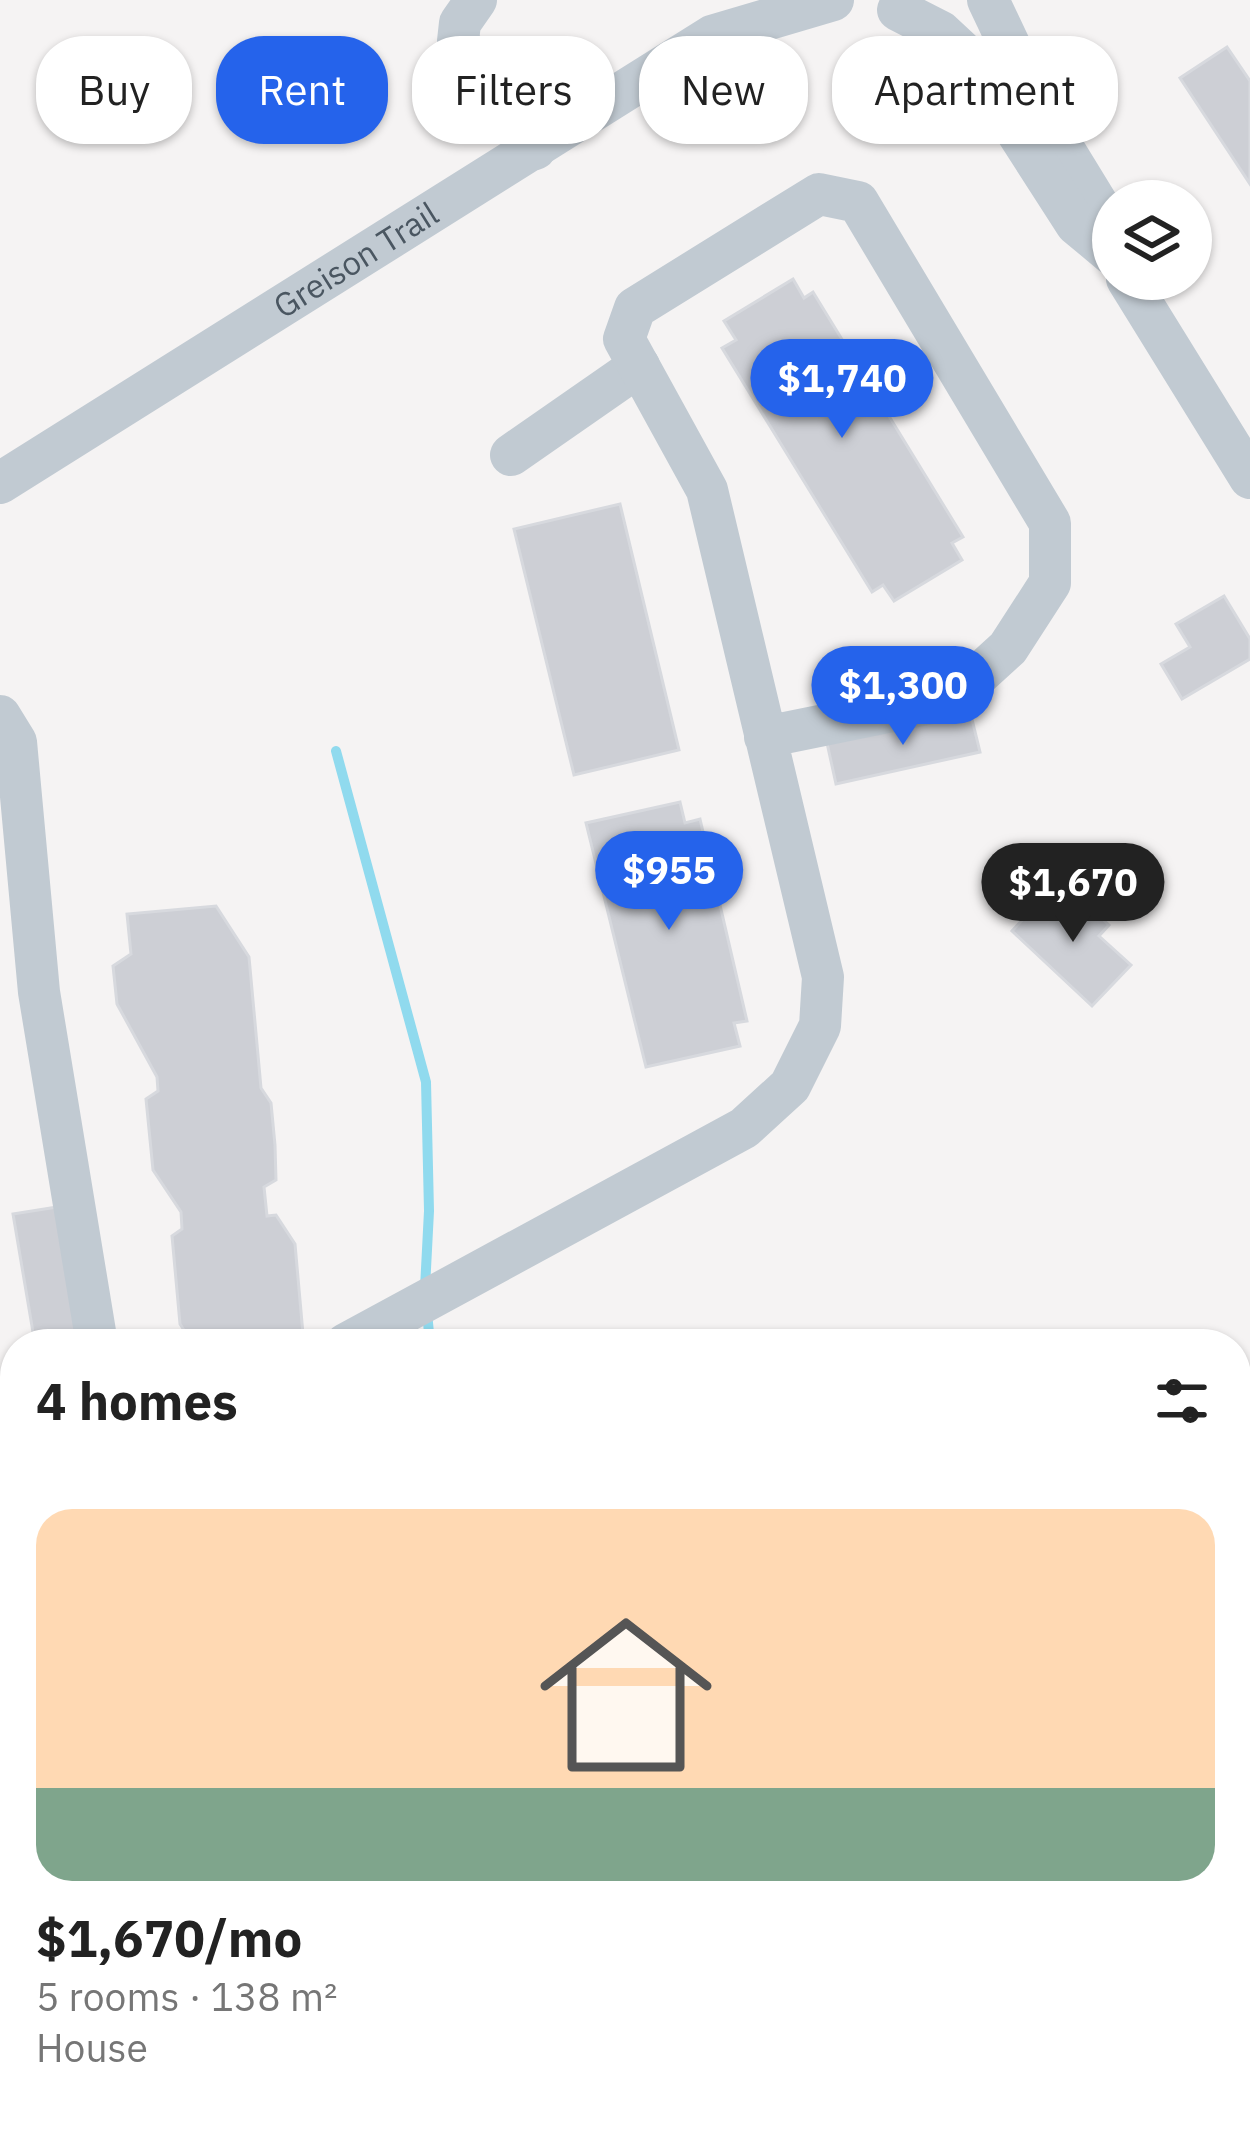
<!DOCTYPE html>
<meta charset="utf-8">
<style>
body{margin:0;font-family:"IBM Plex Sans",sans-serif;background:#f6f6f6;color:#222;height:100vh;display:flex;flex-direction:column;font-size:45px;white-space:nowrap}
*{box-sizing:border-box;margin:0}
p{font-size:39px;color:#767676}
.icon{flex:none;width:66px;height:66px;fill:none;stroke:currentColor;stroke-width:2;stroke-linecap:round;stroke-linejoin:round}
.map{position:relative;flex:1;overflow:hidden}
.sheet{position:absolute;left:0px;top:1329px;width:1251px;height:807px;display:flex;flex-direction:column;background:#fff;border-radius:48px 48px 0 0;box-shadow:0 3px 9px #0004}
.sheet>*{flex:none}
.guide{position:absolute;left:36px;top:36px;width:1179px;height:108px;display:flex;gap:24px}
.controls{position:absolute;left:1092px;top:180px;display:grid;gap:24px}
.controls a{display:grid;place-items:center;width:120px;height:120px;border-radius:50%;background:#fff;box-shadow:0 3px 9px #0004;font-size:60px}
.price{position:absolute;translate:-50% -102px;padding:0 27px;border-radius:42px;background:#2563eb;color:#fff;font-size:39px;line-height:78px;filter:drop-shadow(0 3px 6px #0008)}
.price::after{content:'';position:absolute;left:50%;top:72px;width:36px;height:27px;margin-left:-18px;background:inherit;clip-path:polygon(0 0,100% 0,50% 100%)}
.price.active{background:#222;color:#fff}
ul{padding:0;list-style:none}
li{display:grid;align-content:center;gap:24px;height:636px;padding:0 36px}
li span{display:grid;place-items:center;height:372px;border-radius:36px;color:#555}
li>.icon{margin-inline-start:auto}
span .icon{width:216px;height:216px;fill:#fffc;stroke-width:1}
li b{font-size:51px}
h2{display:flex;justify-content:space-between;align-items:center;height:144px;padding:0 36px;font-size:51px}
.pill{padding:0 42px;border-radius:48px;background:#fff;box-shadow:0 3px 9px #0004;font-size:42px;line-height:108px}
.pill.active{background:#2563eb;color:#fff}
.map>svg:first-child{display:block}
</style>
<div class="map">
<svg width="1250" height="2134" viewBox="0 0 1250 2134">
<rect width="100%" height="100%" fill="#f5f3f3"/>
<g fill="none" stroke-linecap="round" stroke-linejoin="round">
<g stroke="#90daee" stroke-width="10">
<polyline points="336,751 426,1082 429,1211 425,1288"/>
<polyline points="427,1312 430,1344"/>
<polyline points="399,2134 399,2121"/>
</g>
</g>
<g fill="#cdcfd5" stroke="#d7d9de" stroke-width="3">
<polygon points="1227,47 1250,81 1250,184 1180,78"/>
<polygon points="793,279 804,298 813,292 963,537 952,543 962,560 894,601 883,585 872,592 722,348 736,340 724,321"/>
<polygon points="620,504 679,750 574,775 514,529"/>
<polygon points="1224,596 1250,639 1250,659 1182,699 1161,664 1190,647 1176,624"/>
<polygon points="970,711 980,752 836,784 827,743"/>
<polygon points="680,802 685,823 700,819 747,1021 734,1023 740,1046 646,1067 586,823"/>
<polygon points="1051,889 1074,910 1083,901 1109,925 1099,936 1131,965 1092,1006 1012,931"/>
<polygon points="216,906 249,957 261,1088 271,1103 275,1145 276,1180 264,1187 267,1216 276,1215 295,1244 303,1334 193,1344 180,1324 172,1236 182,1229 181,1212 153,1170 146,1099 158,1091 157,1077 117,1004 113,966 131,954 127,914"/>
<polygon points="57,1207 79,1344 35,1344 13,1214"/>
<polygon points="0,1422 15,1435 15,1573 11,1578 0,1568"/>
<polygon points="1250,1847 1250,1925 1236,1926 1236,1848"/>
<polygon points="1250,1945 1250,2134 945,2134 944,2121 1236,2121 1236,1946"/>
<polygon points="15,2056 15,2121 119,2121 111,2134 0,2134 0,2080"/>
</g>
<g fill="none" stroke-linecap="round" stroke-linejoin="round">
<g stroke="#c1cad2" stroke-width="42">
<polyline points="476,0 460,23 458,41 535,149"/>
<polyline points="988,0 1041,112 1101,210 1104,222"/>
<polyline points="898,10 941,32 970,59 1076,224 1112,254"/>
<polyline points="1127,279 1250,478"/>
<polyline points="511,455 639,366"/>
<path id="s1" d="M0,483L712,36L833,0"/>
<polyline points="0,716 16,742 39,992 97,1344"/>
<polyline points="346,1344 744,1128 790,1086 820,1026 823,977 707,490 624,339 635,308 819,194 858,202 1050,523 1050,583 1008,648 952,699 765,737"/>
<polyline points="0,1660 15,1670"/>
<polyline points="1236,1801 1250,1800"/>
<polyline points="193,2134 201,2121"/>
<polyline points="307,2134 314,2121"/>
</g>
</g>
<g text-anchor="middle" stroke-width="9" stroke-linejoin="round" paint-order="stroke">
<g font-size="33" fill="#4a5661" stroke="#fff">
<text dy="12" stroke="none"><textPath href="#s1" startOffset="420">Greison Trail</textPath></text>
</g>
</g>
</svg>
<div class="controls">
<a><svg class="icon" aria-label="layers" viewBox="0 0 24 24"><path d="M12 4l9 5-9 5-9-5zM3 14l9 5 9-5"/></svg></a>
</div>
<b class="price" style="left:842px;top:441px">$1,740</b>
<b class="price" style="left:903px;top:748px">$1,300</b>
<b class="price" style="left:669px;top:933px">$955</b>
<b class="price active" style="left:1073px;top:945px">$1,670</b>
<div class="guide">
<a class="pill">Buy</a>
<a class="pill active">Rent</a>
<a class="pill">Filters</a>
<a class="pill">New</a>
<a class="pill">Apartment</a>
</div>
<section class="sheet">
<h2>4 homes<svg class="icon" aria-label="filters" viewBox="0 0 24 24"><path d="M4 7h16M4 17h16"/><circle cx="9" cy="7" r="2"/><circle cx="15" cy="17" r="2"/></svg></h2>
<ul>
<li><span style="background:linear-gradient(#ffd9b3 75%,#7fa58c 0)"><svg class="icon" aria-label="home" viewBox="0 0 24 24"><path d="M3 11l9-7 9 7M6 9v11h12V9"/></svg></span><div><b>$1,670/mo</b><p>5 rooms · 138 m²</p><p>House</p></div></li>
</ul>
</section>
</div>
